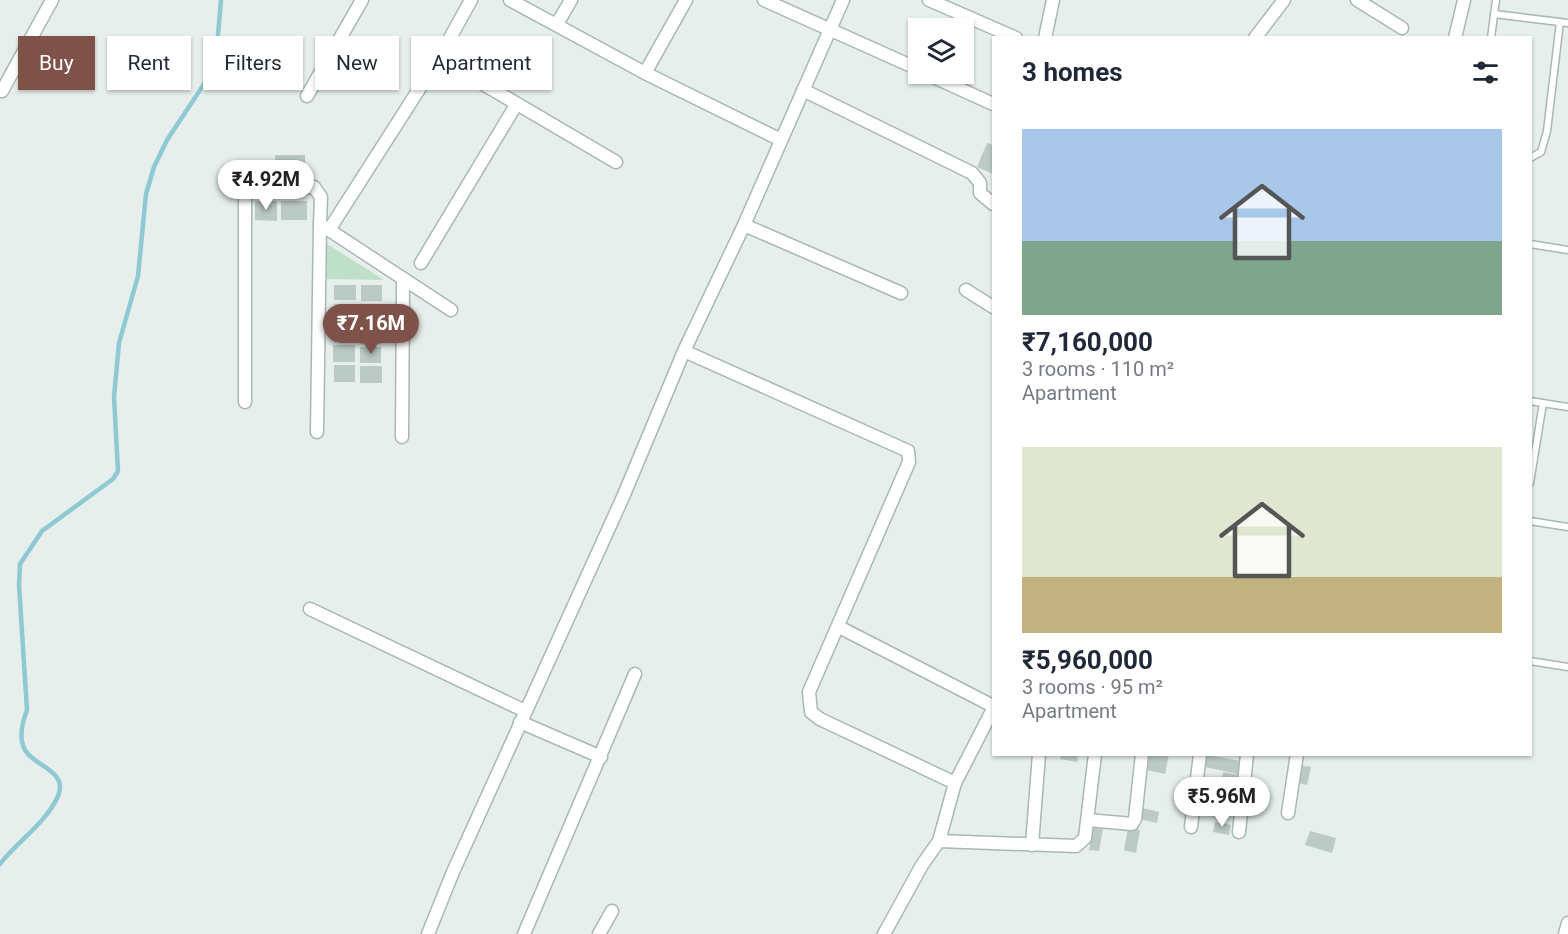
<!DOCTYPE html>
<meta charset="utf-8">
<style>
body{margin:0;font-family:Roboto,sans-serif;background:#f2f2f3;color:#1f2937;height:100vh;display:flex;flex-direction:column;font-size:22px;white-space:nowrap}
*{box-sizing:border-box;margin:0}
p{font-size:20px;color:#747a83}
.icon{flex:none;width:33px;height:33px;fill:none;stroke:currentColor;stroke-width:2;stroke-linecap:round;stroke-linejoin:round}
.map{position:relative;flex:1;overflow:hidden}
.details{position:absolute;left:992px;top:36px;width:540px;height:720px;display:flex;flex-direction:column;background:#fff;border-radius:0px;box-shadow:0 2px 4px #0004}
.details>*{flex:none}
.guide{position:absolute;left:18px;top:36px;width:570px;height:54px;display:flex;gap:12px}
.buttons{position:absolute;left:908px;top:18px;display:grid;gap:12px}
.buttons a{display:grid;place-items:center;width:66px;height:66px;border-radius:0px;background:#fff;box-shadow:0 2px 4px #0004;font-size:30px}
.price{position:absolute;translate:-50% -51px;padding:0 14px;border-radius:21px;background:#fff;color:#222;font-size:20px;line-height:39px;filter:drop-shadow(0 2px 3px #0008)}
.price::after{content:'';position:absolute;left:50%;top:36px;width:18px;height:14px;margin-left:-9px;background:inherit;clip-path:polygon(0 0,100% 0,50% 100%)}
.price.active{background:#7f5249;color:#fff}
ul{padding:0;list-style:none}
li{display:grid;align-content:center;gap:12px;height:318px;padding:0 30px}
li span{display:grid;place-items:center;height:186px;border-radius:0px;color:#555}
li>.icon{margin-inline-start:auto}
span .icon{width:108px;height:108px;fill:#fffc;stroke-width:1}
li b{font-size:26px}
h2{display:flex;justify-content:space-between;align-items:center;height:72px;padding:0 30px;font-size:26px}
.tag{padding:0 21px;border-radius:0px;background:#fff;box-shadow:0 2px 4px #0004;font-size:21px;line-height:54px}
.tag.active{background:#7f5249;color:#fff}
.map>svg:first-child{display:block}
</style>
<div class="map">
<svg width="1568" height="934" viewBox="0 0 1568 934">
<rect width="100%" height="100%" fill="#e6efeb"/>
<polygon fill="#bfe0c8" points="324,242 384,280 326,279"/>
<g fill="none" stroke-linecap="round" stroke-linejoin="round">
<path stroke="#8ec9d4" stroke-width="4.5" d="M0,864C17,842 47,822 58,796C68,773 39,767 28,754C17,742 22,723 27,710L19,585L20,564L42,531L113,479L118,471L114,397L119,343L138,276L146,194L154,167L167,140L206,81L216,58L221,0"/>
</g>
<g fill="#bbcac4">
<polygon points="987,143 993,145 993,174 977,167"/>
<rect x="275" y="155" width="30" height="22"/>
<polygon points="255,201 277,201 277,221 255,220"/>
<rect x="281" y="201" width="26" height="19"/>
<rect x="334" y="285" width="22" height="15"/>
<rect x="361" y="285" width="21" height="16"/>
<rect x="334" y="304" width="22" height="16"/>
<rect x="360" y="305" width="22" height="17"/>
<rect x="334" y="324" width="21" height="18"/>
<rect x="360" y="326" width="21" height="18"/>
<rect x="333" y="345" width="22" height="17"/>
<rect x="360" y="347" width="21" height="16"/>
<rect x="334" y="365" width="21" height="17"/>
<rect x="360" y="366" width="22" height="17"/>
<polygon points="1061,754 1078,754 1077,762 1060,759"/>
<polygon points="1149,754 1169,754 1165,774 1146,770"/>
<polygon points="1207,755 1240,761 1238,774 1205,767"/>
<polygon points="1298,765 1311,767 1307,785 1295,782"/>
<polygon points="1223,772 1239,775 1235,797 1219,794"/>
<polygon points="1200,794 1210,796 1207,809 1198,807"/>
<polygon points="1142,808 1159,812 1157,823 1139,819"/>
<polygon points="1215,822 1231,825 1229,835 1213,832"/>
<polygon points="1093,827 1103,829 1099,851 1089,850"/>
<polygon points="1128,828 1140,830 1136,853 1124,850"/>
<polygon points="1310,831 1336,838 1332,853 1305,845"/>
</g>
<g fill="none" stroke-linecap="round" stroke-linejoin="round">
<g stroke="#a8b8b2" stroke-width="9">
<g id="lane">
<polyline points="1494,14 1568,23"/>
<polyline points="1491,38 1496,0"/>
<polyline points="1530,158 1541,152 1547,131 1560,22"/>
<polyline points="1530,244 1568,250"/>
<polyline points="1530,401 1568,407"/>
<polyline points="1530,483 1543,403"/>
<polyline points="1530,521 1568,527"/>
<polyline points="1530,661 1568,667"/>
</g>
</g>
<g stroke="#a8b8b2" stroke-width="15">
<g id="street">
<polyline points="510,0 645,73 781,140"/>
<polyline points="764,0 918,69"/>
<polyline points="929,0 1016,38"/>
<polyline points="1357,0 1402,28"/>
<polyline points="557,24 571,0"/>
<polyline points="1045,38 1053,0"/>
<polyline points="1255,38 1284,0"/>
<polyline points="1455,38 1464,0"/>
<polyline points="439,58 616,162"/>
<polyline points="645,73 686,0"/>
<polyline points="927,74 993,104"/>
<polyline points="803,90 972,173 980,183 980,193 993,204"/>
<polyline points="2,91 52,0"/>
<polyline points="307,96 362,0"/>
<polyline points="744,225 901,293"/>
<polyline points="329,230 439,58 471,0"/>
<polyline points="421,263 516,105"/>
<polyline points="966,290 993,307"/>
<polyline points="684,351 908,451 909,462 809,692 811,712 820,719 955,783 939,841 922,865 884,934"/>
<polyline points="245,402 245,196 255,188 314,187 321,197 320,224 451,310"/>
<polyline points="317,432 320,224"/>
<polyline points="402,437 403,281"/>
<polyline points="310,609 525,711"/>
<polyline points="839,627 993,706"/>
<polyline points="520,722 601,757"/>
<polyline points="955,783 993,709"/>
<polyline points="1288,813 1297,754"/>
<polyline points="1088,820 1132,824 1135,819 1142,754"/>
<polyline points="1191,827 1200,754"/>
<polyline points="1239,832 1247,754"/>
<polyline points="939,841 1076,846 1085,838 1095,754"/>
<polyline points="1032,845 1039,754"/>
<polyline points="428,934 453,872 623,497 684,351 744,225 843,0"/>
<polyline points="524,934 635,674"/>
<polyline points="599,934 612,911"/>
<polyline points="1565,934 1568,923"/>
</g>
</g>
<use href="#lane" stroke="#fff" stroke-width="6"/>
<use href="#street" stroke="#fff" stroke-width="12"/>
</g>
</svg>
<div class="buttons">
<a><svg class="icon" aria-label="layers" viewBox="0 0 24 24"><path d="M12 4l9 5-9 5-9-5zM3 14l9 5 9-5"/></svg></a>
</div>
<b class="price" style="left:266px;top:211px">₹4.92M</b>
<b class="price active" style="left:371px;top:355px">₹7.16M</b>
<b class="price" style="left:1222px;top:828px">₹5.96M</b>
<div class="guide">
<a class="tag active">Buy</a>
<a class="tag">Rent</a>
<a class="tag">Filters</a>
<a class="tag">New</a>
<a class="tag">Apartment</a>
</div>
<section class="details">
<h2>3 homes<svg class="icon" aria-label="filters" viewBox="0 0 24 24"><path d="M4 7h16M4 17h16"/><circle cx="9" cy="7" r="2"/><circle cx="15" cy="17" r="2"/></svg></h2>
<ul>
<li><span style="background:linear-gradient(#a9c7e8 60%,#7fa58c 0)"><svg class="icon" aria-label="home" viewBox="0 0 24 24"><path d="M3 11l9-7 9 7M6 9v11h12V9"/></svg></span><div><b>₹7,160,000</b><p>3 rooms · 110 m²</p><p>Apartment</p></div></li>
<li><span style="background:linear-gradient(#dfe7d0 70%,#c2b280 0)"><svg class="icon" aria-label="home" viewBox="0 0 24 24"><path d="M3 11l9-7 9 7M6 9v11h12V9"/></svg></span><div><b>₹5,960,000</b><p>3 rooms · 95 m²</p><p>Apartment</p></div></li>
</ul>
</section>
</div>
